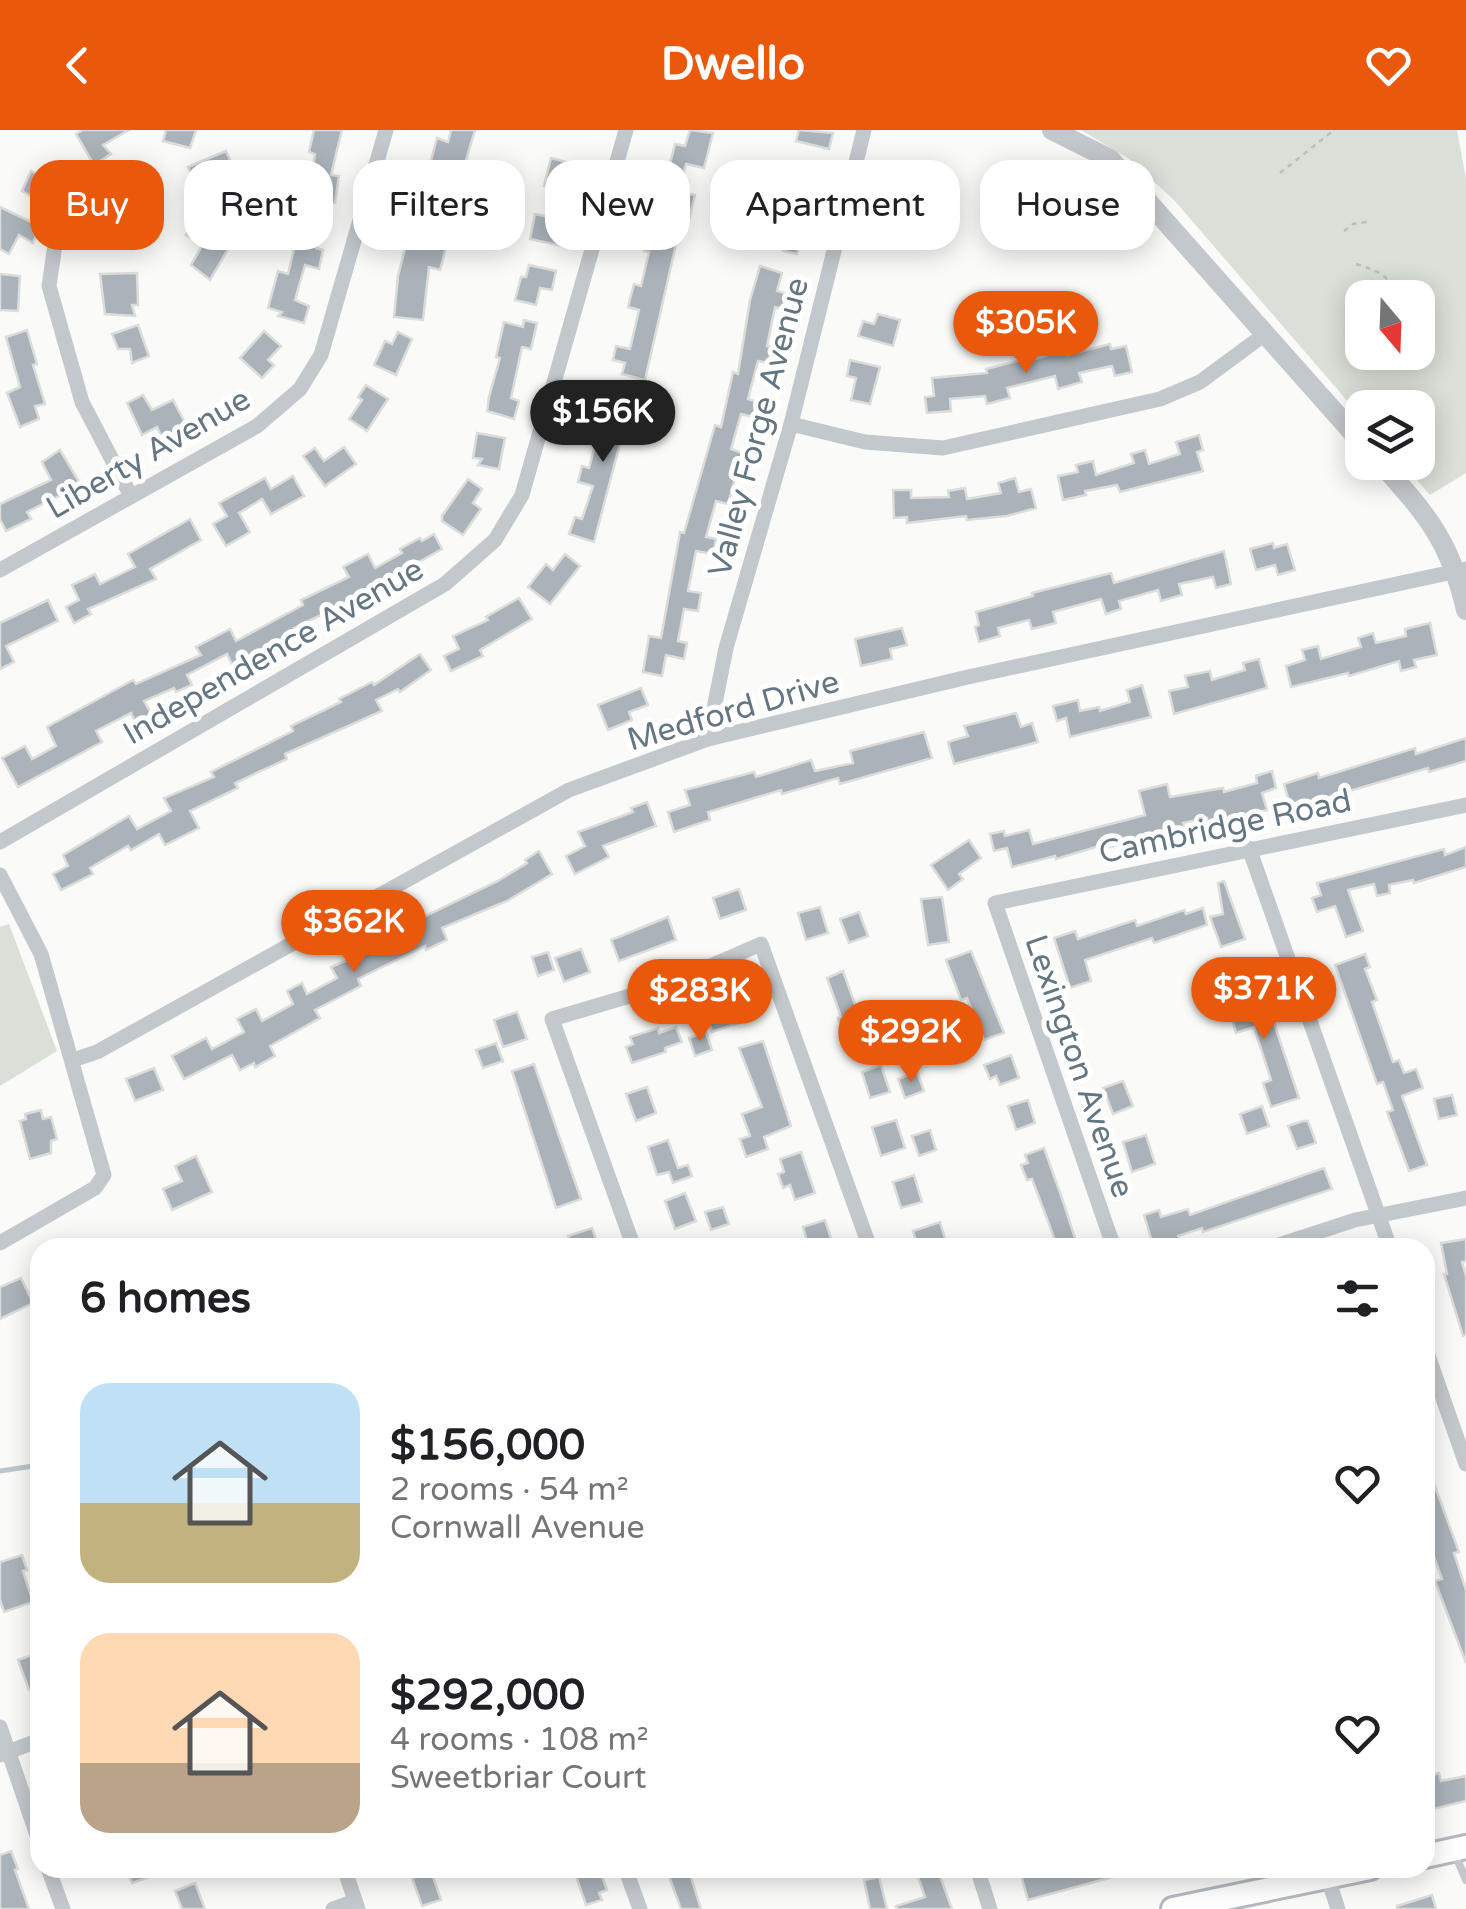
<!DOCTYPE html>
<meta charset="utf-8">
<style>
body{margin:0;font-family:"Varela Round",sans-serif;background:#f6f6f6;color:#202124;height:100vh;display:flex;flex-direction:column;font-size:38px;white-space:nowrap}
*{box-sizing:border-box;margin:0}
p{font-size:32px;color:#757577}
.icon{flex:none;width:55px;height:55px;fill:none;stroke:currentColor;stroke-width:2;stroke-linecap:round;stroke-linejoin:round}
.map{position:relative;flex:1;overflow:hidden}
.drawer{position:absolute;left:30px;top:1108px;width:1405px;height:640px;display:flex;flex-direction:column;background:#fff;border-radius:30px;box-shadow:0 5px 25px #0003}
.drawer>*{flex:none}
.hud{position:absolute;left:30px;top:30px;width:1408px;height:90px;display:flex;gap:20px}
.needle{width:65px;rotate:161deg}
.tools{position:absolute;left:1345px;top:150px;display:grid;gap:20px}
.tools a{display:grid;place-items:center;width:90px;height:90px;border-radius:20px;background:#fff;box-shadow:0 5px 25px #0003;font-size:50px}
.price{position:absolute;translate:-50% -85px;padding:0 22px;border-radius:35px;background:#ea580c;color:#fff;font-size:32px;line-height:65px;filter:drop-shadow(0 2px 5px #0008)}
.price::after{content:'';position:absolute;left:50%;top:60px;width:30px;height:22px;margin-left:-15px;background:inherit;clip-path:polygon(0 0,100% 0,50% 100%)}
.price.selected{background:#222;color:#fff}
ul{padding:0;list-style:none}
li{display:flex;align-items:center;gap:30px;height:250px;padding:0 50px}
li span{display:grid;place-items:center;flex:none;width:280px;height:200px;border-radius:30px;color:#555}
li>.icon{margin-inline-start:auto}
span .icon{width:120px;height:120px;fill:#fffc;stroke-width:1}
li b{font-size:42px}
h2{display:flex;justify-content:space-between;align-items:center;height:120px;padding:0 50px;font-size:42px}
.chip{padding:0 35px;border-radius:30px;background:#fff;box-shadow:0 5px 25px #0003;font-size:35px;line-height:90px}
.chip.selected{background:#ea580c;color:#fff}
header{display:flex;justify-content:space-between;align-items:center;height:130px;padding:0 50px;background:#ea580c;color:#fff;font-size:45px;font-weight:700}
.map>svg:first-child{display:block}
</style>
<header><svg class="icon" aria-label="back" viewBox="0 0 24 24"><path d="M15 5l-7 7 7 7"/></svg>Dwello<svg class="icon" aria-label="heart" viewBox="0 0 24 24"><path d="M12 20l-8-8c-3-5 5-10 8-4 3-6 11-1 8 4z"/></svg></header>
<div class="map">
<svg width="1466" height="1779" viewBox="0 0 1466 1779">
<rect width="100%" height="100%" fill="#fafaf8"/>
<g fill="#dadfd7" fill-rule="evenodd">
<path d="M1081,0H1457L1466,49V343L1430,365L1402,333L1418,332V278H1362V288L1174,70L1129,29ZM1362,168H1418V222H1362Z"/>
<polygon points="9,794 57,921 0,956 0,797"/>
</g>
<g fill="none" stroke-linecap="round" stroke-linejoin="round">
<polyline stroke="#bbc7cb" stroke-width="5" points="0,1341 40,1335"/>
</g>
<g fill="#aab3b9" stroke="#dcdcda" stroke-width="2.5">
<polygon points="83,0 129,0 103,15 111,24 94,35 76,4"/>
<polygon points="166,0 196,0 190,18 163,11"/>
<polygon points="314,0 342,0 331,45 339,46 335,73 325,72 316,118 323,120 319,139 305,135 295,170 309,176 304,193 278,186 282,182 268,178 278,141 288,144 300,94 304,95 315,24 309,22"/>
<polygon points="451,0 475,0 460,50 464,51 440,140 429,137 423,190 394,187 398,146 407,111 423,115 437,61 424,57 437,8 448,12"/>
<polygon points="690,0 713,3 704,38 686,34 678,62 695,65 689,90 682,88 645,250 622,244 625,233 613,230 616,216 630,219 639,180 628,177 634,154 641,156 649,122 644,121 648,104 652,105 675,14 685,16"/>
<polygon points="799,0 833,3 829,19 796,11"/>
<polygon points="226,21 243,59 217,70 208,47 195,53 188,37"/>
<polygon points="551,28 585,37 582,50 568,47 564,61 544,56"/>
<polygon points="61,34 78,48 52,78 22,61 31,41 47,49"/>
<polygon points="785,34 809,39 806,51 818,53 815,69 779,62"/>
<polygon points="0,77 40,96 33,113 19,105 9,124 0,119"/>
<polygon points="535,84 567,91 562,116 530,109"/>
<polygon points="779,87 805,94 797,124 783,121 785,114 772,111"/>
<polygon points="196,90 231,114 210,150 191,135 203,114 186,105"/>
<polygon points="529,135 556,141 552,160 540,158 536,175 515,170 521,147 526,147"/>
<polygon points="760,136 782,143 777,161 787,164 782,179 775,177 767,216 772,217 769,233 758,231 748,269 757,272 753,287 741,284 731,319 742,323 728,374 716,371 706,407 716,409 713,424 696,421 688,461 701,463 698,481 684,479 678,511 687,513 684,529 666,525 662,546 643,542 649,506 661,508 680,402 684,403 715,295 721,297 733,242 738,244 750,170"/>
<polygon points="137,143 138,175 132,175 135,186 105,184 100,144"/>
<polygon points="0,144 20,146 18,181 0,180"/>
<polygon points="878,184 900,190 893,216 858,206 863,191 874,194"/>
<polygon points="524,190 537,193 531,219 522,217 511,268 519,271 514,289 487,281 489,267 500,228 496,227 504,192 523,197"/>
<polygon points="138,195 149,226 132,233 130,219 118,219 112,204"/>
<polygon points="27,200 37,234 33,235 45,274 35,276 39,289 20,297 7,263 20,257 6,207"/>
<polygon points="264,201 281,216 268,230 274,235 262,248 240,228"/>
<polygon points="398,202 412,209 396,245 374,235 385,211 392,214"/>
<polygon points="1110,214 1111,219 1126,216 1132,242 1115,246 1112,236 1079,243 1082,252 1058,259 1055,246 1007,258 1010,268 987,274 985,266 950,269 951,281 927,283 925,267 934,266 932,248 987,243 986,239 1021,230 1022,233 1065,220 1067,225"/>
<polygon points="850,230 880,237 870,274 851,270 856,248 847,246"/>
<polygon points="366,255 388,269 367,301 349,289 362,270 358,267"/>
<polygon points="143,265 152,280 173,270 190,302 166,317 157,297 142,305 127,273"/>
<polygon points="613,267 636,273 627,307 622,306 594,412 569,404 575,387 582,389 593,356 578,352 582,336 589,338 599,300 593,298 598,282 608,285"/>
<polygon points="477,303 505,308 499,339 478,335 482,329 473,328"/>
<polygon points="1199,305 1203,320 1197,322 1203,341 1120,362 1117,355 1085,361 1086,365 1063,370 1058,346 1078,342 1076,335 1093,331 1096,345 1134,333 1131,324 1145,320 1149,334 1180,324 1176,312"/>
<polygon points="344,317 356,334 325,356 303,326 315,318 324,331"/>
<polygon points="60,320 81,355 27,382 31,389 6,401 0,389 0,374 51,350 42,332"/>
<polygon points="293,346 304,366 271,384 262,369 239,383 250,402 226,416 213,394 227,386 219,373 265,348 271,359"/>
<polygon points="1015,348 1019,362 1031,359 1036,378 1007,386 967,390 966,386 907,393 907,387 894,388 893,360 911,360 911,368 949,367 948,361 965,358 967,369 1001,363 998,353"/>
<polygon points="468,349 482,359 473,373 481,379 463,405 442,391 442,386"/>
<polygon points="190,389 201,410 150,439 156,449 88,479 91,484 74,493 66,477 79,470 72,455 95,444 100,454 135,437 128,424"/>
<polygon points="434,404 442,419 344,474 294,498 296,502 234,538 227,524 187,545 192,555 176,562 174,558 144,571 152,585 136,593 131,583 96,601 102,612 18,657 2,628 25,616 32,629 56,616 47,597 133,550 136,554 201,525 196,517 230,499 236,511 303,475 301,470 349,447 343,437 368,424 375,438 402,423 400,419 420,408 422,411"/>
<polygon points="1273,413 1274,418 1287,414 1295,440 1278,445 1275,435 1256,440 1250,419"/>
<polygon points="1224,421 1231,454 1216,458 1213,447 1179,454 1182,465 1161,471 1158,460 1119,471 1121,479 1106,484 1101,469 1053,482 1056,493 1032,499 1029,490 998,498 1000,506 979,512 975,497 979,495 976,482 1033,466 1032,463 1111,443 1114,453"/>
<polygon points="565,424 580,436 550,474 528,457 546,434 553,440"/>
<polygon points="519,468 532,489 480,520 483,526 451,541 444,526 459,519 453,506 488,490 486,487"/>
<polygon points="48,470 58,491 6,516 14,532 0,539 0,493"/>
<polygon points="1430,493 1437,525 1414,530 1416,537 1401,541 1399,531 1349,546 1348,543 1291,557 1286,536 1305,530 1302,520 1318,516 1321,529 1361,517 1358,508 1373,503 1376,513 1406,506 1405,499"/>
<polygon points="902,498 907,515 890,519 892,529 861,536 855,509"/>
<polygon points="420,524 431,540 400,562 398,559 376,570 382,581 285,624 287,629 235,653 238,658 190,681 199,698 165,715 159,704 131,720 128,716 90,738 93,744 61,760 53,744 68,736 63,725 129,686 137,699 171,681 164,668 214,647 211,642 293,601 291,596 341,572 339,569 372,552 374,555"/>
<polygon points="1259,529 1267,558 1174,584 1169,561 1188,557 1185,546 1210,541 1212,550 1245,540 1243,533"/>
<polygon points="1142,555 1151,587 1070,607 1066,588 1057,591 1053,576 1078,570 1080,581 1099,577 1100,581 1130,572 1127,560"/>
<polygon points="641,558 648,575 629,582 632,590 608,600 598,575"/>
<polygon points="1016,583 1021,597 1032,593 1038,612 954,634 948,612 968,606 964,596"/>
<polygon points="924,602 932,628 840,654 838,648 782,664 781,660 708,682 710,690 674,702 668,682 690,675 685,660 754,642 756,647 811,630 815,641 853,633 850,621"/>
<polygon points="1466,608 1466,631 1429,642 1428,638 1291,678 1284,654 1318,643 1319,648 1415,618 1416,624"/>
<polygon points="1272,641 1276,658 1262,663 1267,680 1208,694 1207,688 1183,693 1185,700 1100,719 1099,716 1056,729 1055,726 1012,737 1007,718 994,721 990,704 1004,701 1005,706 1029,700 1033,714 1145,685 1139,661 1167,654 1170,667 1223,658 1224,662 1257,653 1256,646"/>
<polygon points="647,672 656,696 603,716 609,727 575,744 566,726 585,716 578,702 633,682 631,678"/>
<polygon points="969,710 981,728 959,744 963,749 948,760 931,735"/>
<polygon points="1466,717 1466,737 1414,753 1413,750 1389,755 1390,763 1377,766 1374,754 1348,760 1363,801 1346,807 1335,776 1317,782 1312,768 1321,765 1317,753 1444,719 1445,725"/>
<polygon points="539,721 552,744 507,771 442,798 447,810 426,820 425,816 358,849 361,856 315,880 320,888 270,916 275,926 255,937 254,933 240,940 232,925 184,949 172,926 206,908 212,919 244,902 237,889 256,879 262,891 293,874 287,861 302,853 307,864 337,848 331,837 387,813 384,806 498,751 527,733 525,730"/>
<polygon points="1224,751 1245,809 1221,817 1210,787 1223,784 1218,753"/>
<polygon points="739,759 746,780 720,789 713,768"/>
<polygon points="942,767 949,812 928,815 921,769"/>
<polygon points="820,777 828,803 806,810 798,783"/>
<polygon points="1203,778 1207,795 1154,813 1152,808 1085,830 1091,851 1070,858 1054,808 1075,801 1078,809 1135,790 1137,796 1184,780 1186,784"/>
<polygon points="859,782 868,806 849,813 840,789"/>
<polygon points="668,787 676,810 619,831 611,810"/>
<polygon points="581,819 590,842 564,852 555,828"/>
<polygon points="971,821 1004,903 984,910 967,868 961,870 946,830"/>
<polygon points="548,822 554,840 538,846 532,827"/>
<polygon points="1365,824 1370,837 1365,839 1377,870 1372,872 1393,932 1399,930 1404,943 1416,939 1423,958 1402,966 1427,1035 1409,1041 1387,982 1393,980 1383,952 1377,954 1335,835"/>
<polygon points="843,841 862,894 873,890 878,905 847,915 838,888 841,887 827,848"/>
<polygon points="1245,854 1249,868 1264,863 1299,968 1271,977 1263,953 1271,950 1254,897 1236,903 1231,885 1234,885 1226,860"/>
<polygon points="732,873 738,893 712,902 706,881"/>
<polygon points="517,882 527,909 503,917 494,890"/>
<polygon points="676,897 682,912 665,918 666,922 632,933 626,917 633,914 630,907 658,898 659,903"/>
<polygon points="706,902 712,920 695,926 689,908"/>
<polygon points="763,911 791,996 764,1007 768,1019 746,1027 740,1009 750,1006 742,984 762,977 739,918"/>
<polygon points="496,913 503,931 483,938 476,920"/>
<polygon points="1011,925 1019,948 1000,955 996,946 990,949 984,935"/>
<polygon points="534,934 581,1069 556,1078 512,941"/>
<polygon points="881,935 890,962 870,968 862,942"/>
<polygon points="154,938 163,960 135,971 126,949"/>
<polygon points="917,942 924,961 905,968 898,949"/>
<polygon points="1123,951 1133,976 1113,984 1103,958"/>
<polygon points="647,957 656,983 636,991 626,964"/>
<polygon points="1452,965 1457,985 1439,989 1434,969"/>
<polygon points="1028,970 1035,993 1016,1000 1008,976"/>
<polygon points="1262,976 1269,996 1247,1004 1240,984"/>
<polygon points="41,980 43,989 51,987 57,1009 51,1011 51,1023 30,1029 20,991 26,989 25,984"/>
<polygon points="896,990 905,1018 881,1026 872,997"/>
<polygon points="1303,991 1308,991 1316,1013 1297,1019 1288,996"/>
<polygon points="930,1000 936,1020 919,1026 912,1006"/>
<polygon points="1146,1005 1155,1034 1132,1042 1123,1012"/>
<polygon points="668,1010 678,1038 688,1035 692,1046 673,1053 669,1042 657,1045 648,1017"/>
<polygon points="1044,1018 1064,1074 1078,1118 1058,1118 1032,1049 1027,1050 1021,1035 1028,1033 1025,1025"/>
<polygon points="801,1022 815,1063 795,1070 790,1055 783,1058 778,1044 784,1042 780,1029"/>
<polygon points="196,1026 212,1062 172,1080 163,1059 182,1051 175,1036"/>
<polygon points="1324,1038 1332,1059 1203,1102 1202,1098 1178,1106 1180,1111 1154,1118 1144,1085 1159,1080 1161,1087 1188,1079 1190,1085"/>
<polygon points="914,1045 922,1072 901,1078 893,1052"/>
<polygon points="685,1063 696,1091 675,1099 665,1071"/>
<polygon points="723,1077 729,1094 711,1100 705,1082"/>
<polygon points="825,1090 834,1118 809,1118 803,1097"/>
<polygon points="940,1092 946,1112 938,1114 939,1118 918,1118 913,1101"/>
<polygon points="592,1098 599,1118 572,1118 568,1106"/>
<polygon points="1466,1109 1466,1131 1462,1132 1466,1146 1466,1205 1463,1206 1444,1144 1447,1144 1441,1113"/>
<polygon points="21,1148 33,1173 0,1189 0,1157"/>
<polygon points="1425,1329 1459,1422 1454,1423 1466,1460 1466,1533 1435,1451 1442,1449 1425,1402"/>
<polygon points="22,1425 27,1440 23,1441 33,1472 4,1482 0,1470 0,1432"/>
<polygon points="40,1522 40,1556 29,1560 18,1530"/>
<polygon points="1439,1643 1441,1651 1466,1646 1466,1671 1425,1681 1425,1647"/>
<polygon points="11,1721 18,1739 15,1740 29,1779 0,1779 0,1725"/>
<polygon points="126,1738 171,1738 171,1740 132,1753"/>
<polygon points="599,1738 607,1760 599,1763 602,1770 586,1775 576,1746"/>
<polygon points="666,1738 688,1738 701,1779 681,1779"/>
<polygon points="926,1738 937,1738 952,1779 897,1779 896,1776 925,1767 916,1741"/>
<polygon points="1045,1738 1135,1738 1135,1741 1028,1770 1021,1745"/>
<polygon points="431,1741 441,1770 422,1776 412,1748"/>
<polygon points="879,1747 887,1779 870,1779 864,1750"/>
<polygon points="195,1753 205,1779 182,1779 175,1761"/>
<polygon points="1432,1765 1436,1779 1397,1779 1397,1776"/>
</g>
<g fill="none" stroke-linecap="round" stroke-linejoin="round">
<g stroke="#b3babf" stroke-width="28">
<g id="secondary">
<polyline points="1425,1726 1466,1717"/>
<polyline points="1173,1779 1370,1738"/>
</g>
</g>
<g stroke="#bbbfc2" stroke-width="2.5" stroke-dasharray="5 5" stroke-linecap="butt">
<polyline points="1280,43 1334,0"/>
<polyline points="1344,101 1353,94 1367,92"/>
<path d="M1356,134C1377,141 1391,144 1395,168"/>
</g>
<polyline stroke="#c3c8cc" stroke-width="8" points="1455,1724 1466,1750"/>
<g stroke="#c3c8cc" stroke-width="15">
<polyline points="791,294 865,312 943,318 1160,269 1200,252 1265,204"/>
<polyline points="131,366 82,272 49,156 55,115 83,82 138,68"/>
<polyline points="0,440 257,296 300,259 321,225 386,0"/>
<polyline points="708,609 726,518 791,294 864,0"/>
<polyline points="0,712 445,454 495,410 522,365 626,0"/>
<polyline points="1249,718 1390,1118"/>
<polyline points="0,745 41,824 104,1045 95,1058 0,1113"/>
<polyline points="73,930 97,922 569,660 708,609 968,547 1466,439"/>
<polyline points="634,1118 552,889 667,855 761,814 870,1118"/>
<polyline points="1114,1118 995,773 1466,675"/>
<polyline points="1270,1118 1355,1090 1466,1068"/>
<polyline points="1425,1217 1466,1334"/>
<polyline points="0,1597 40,1714"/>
<polyline points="0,1625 40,1610"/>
<polyline points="48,1738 63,1779"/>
<polyline points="344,1738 358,1779"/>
<polyline points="625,1738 640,1779"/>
<polyline points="977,1738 990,1779"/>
<polyline points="1325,1740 1338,1779"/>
<polyline points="333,1779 355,1771"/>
</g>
<g stroke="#c3c8cc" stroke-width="20">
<polyline points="1052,0 1110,29 1362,313"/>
<path d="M1380,332C1426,384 1450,410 1466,480"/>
</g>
<use href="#secondary" stroke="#fff" stroke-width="22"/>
</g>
<g text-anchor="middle" stroke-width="10" stroke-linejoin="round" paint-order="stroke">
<g font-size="32" fill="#657683" stroke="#fff">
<text transform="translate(758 297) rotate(-75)" y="11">Valley Forge Avenue</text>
<text transform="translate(148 323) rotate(-30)" y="11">Liberty Avenue</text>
<text transform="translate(273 521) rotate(-30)" y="11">Independence Avenue</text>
<text transform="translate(733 580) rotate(-16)" y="11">Medford Drive</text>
<text transform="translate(1225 696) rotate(-12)" y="11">Cambridge Road</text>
<text transform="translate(1080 936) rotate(71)" y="11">Lexington Avenue</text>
</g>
</g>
</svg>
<div class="tools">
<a><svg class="needle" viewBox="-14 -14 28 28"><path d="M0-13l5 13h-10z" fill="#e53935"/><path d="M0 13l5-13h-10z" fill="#757577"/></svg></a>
<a><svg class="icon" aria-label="layers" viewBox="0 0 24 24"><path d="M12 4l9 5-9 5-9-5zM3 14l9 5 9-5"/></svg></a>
</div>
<b class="price" style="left:1026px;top:246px">$305K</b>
<b class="price selected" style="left:603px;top:335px">$156K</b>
<b class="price" style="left:354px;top:845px">$362K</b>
<b class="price" style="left:1264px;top:912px">$371K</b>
<b class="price" style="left:700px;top:914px">$283K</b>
<b class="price" style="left:911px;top:955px">$292K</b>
<div class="hud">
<a class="chip selected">Buy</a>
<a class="chip">Rent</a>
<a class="chip">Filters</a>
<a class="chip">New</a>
<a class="chip">Apartment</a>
<a class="chip">House</a>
</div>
<section class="drawer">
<h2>6 homes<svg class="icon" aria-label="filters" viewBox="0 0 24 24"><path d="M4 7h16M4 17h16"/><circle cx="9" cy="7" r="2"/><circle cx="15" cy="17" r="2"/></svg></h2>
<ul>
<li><span style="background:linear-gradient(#bfe0f5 60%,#c2b280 0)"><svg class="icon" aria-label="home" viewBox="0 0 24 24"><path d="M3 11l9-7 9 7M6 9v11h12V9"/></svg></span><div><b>$156,000</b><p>2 rooms · 54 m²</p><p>Cornwall Avenue</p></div><svg class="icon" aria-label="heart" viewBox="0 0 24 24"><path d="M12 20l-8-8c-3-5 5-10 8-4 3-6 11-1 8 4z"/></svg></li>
<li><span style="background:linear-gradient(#ffd9b3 65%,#b9a48a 0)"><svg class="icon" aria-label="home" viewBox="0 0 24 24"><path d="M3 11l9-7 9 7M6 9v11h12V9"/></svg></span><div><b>$292,000</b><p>4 rooms · 108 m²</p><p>Sweetbriar Court</p></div><svg class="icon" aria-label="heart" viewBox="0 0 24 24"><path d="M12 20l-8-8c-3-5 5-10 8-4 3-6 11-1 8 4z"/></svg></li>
</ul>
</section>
</div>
